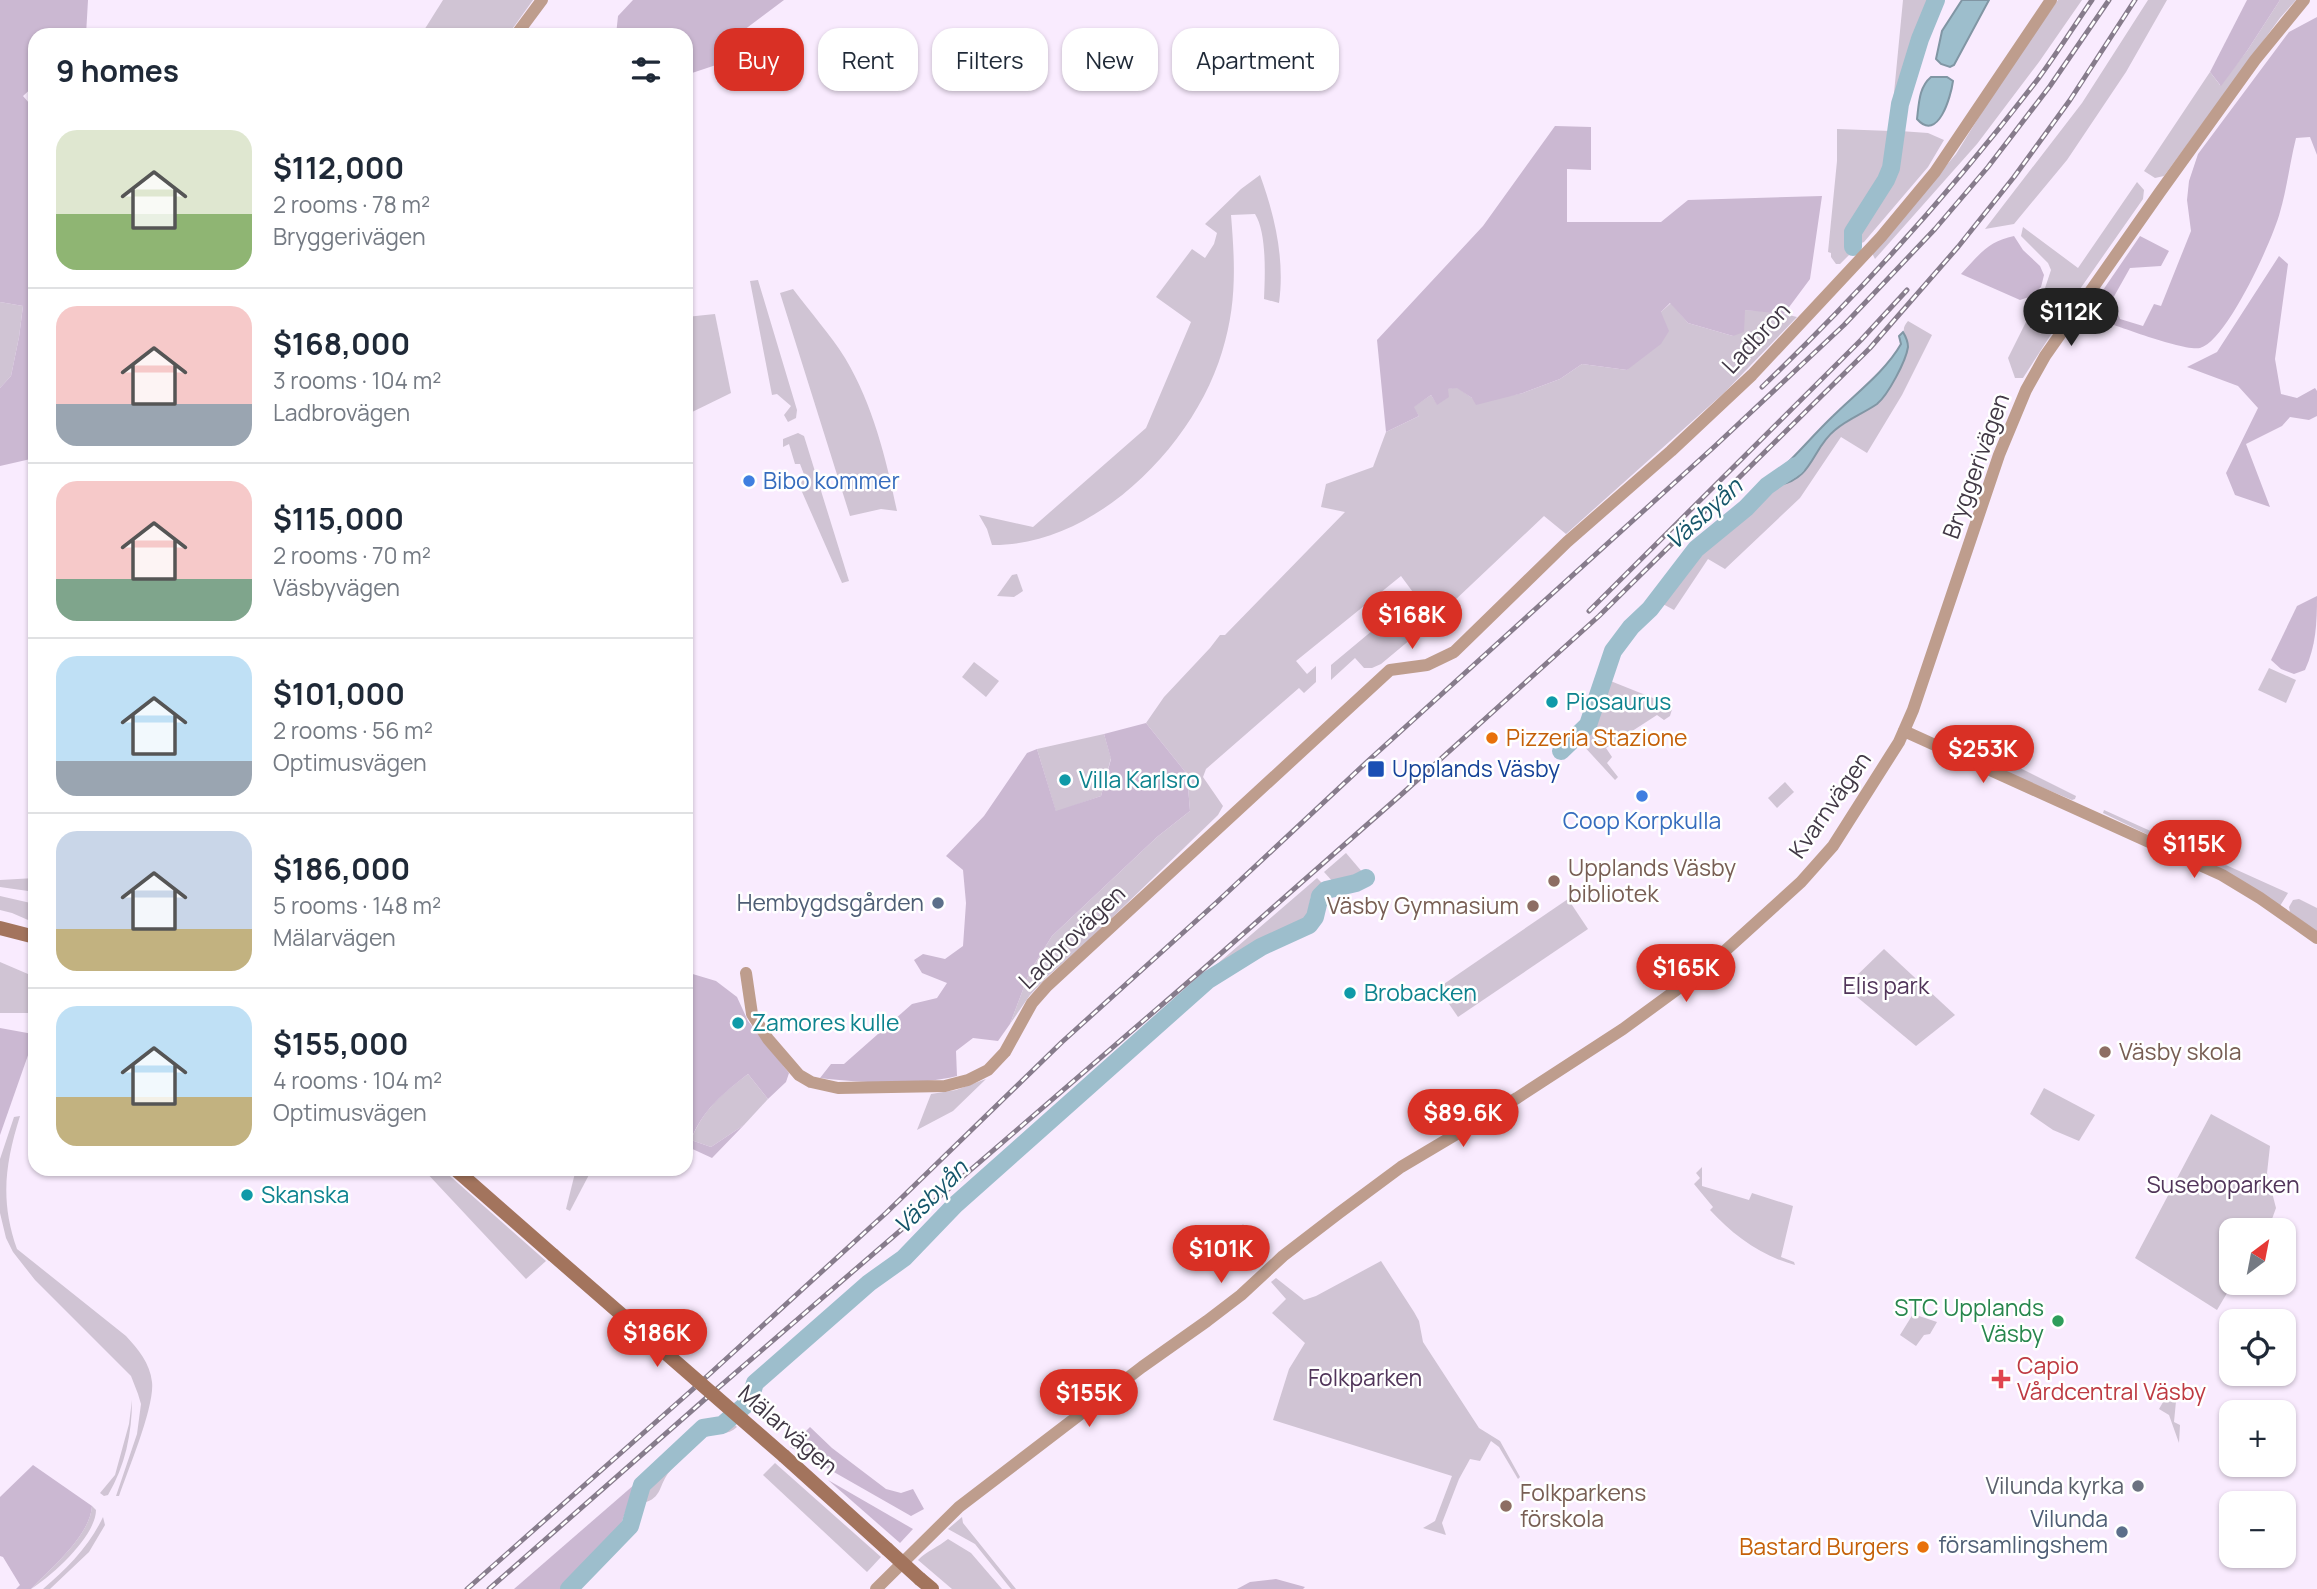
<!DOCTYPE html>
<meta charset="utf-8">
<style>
body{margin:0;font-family:Manrope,sans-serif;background:#f6f6f7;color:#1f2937;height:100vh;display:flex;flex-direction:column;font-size:26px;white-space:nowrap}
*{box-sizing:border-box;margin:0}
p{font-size:23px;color:#747a83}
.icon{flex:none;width:38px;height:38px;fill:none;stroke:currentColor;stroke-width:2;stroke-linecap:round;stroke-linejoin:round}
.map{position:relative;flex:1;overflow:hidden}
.sheet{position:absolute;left:28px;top:28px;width:665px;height:1148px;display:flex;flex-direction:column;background:#fff;border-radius:21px;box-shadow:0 2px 5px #0004}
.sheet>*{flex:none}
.hud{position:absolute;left:714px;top:28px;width:665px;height:63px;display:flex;gap:14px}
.needle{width:46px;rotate:32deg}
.buttons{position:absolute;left:2219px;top:1218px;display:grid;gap:14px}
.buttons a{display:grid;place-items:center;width:77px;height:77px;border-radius:14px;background:#fff;box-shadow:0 2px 5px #0004;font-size:35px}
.price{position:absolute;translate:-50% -60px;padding:0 16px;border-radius:24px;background:#d93025;color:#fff;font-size:23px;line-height:46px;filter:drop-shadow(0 2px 4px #0008)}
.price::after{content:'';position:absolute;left:50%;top:42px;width:21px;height:16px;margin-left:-10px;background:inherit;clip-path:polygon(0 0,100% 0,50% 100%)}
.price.on{background:#222;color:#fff}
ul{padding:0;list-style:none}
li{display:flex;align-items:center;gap:21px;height:175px;padding:0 28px}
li+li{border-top:2px solid #e0e1e3}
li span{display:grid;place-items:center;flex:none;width:196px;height:140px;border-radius:21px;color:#555}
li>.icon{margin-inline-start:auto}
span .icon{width:84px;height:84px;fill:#fffc;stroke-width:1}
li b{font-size:30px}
h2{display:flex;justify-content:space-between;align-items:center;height:84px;padding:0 28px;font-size:30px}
.chip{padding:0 24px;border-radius:21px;background:#fff;box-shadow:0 2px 5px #0004;font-size:24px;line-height:63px}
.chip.on{background:#d93025;color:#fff}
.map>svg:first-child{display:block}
</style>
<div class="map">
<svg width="2317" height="1589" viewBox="0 0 2317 1589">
<rect width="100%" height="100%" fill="#f9ebfe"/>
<g fill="#d0c4d4">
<polygon points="443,0 533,0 508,35 421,35"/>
<polygon points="1903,0 1930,0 1900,89 1893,124 1891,124"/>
<polygon points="2058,0 2082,0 2039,62 1977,144 1875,259 1872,253 1956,154 2005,75"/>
<polygon points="2148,0 2167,0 2126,72 2067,160 2014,224 1985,229 2082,103"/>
<polygon points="2280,0 2296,0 2280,18 2164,176 2155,178 2144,171 2210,72 2220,85 2247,51"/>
<path d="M1837,129L1891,131C1889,146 1889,160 1883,175C1873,200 1840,224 1850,254L1840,264H1836L1831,257V253L1828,252L1837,161Z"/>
<path d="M1900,131L1928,133L1944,140L1928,167L1864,242L1859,244L1856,240C1869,215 1892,187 1897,159C1899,150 1899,140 1900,131Z"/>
<path d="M1260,175C1275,216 1285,260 1279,303L1264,299C1265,276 1267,233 1255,214L1231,215C1235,264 1237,304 1222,352C1194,445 1096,546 992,545L987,529L979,515L1033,527L1146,428L1191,322L1156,297L1192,249L1205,258L1214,244L1217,233L1205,224L1241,189Z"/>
<polygon points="2137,182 2144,190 2143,199 2066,309 2043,301 2042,297 2051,270 2048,263 2021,236 2023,227 2078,268"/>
<polygon points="758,280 797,410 796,418 788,422 784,415 791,406 777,394 772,395 750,281"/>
<path d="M793,289C810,312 830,334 845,358C873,405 886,458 897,511L881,509L850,516L780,293Z"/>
<polygon points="0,302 23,306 19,337 11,376 0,388"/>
<polygon points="1671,303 1688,323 1733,336 1744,310 1773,311 1797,317 1725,392 1566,534 1544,516 1435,619 1381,664 1372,668 1364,668 1355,658 1331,680 1331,665 1415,595 1401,576 1296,661 1307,674 1316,666 1316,682 1304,693 1299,688 1206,769 1203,777 1223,806 1218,815 1086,943 1048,976 1030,995 1010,1024 1030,971 1052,936 1157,837 1190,811 1187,774 1146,723 1164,697 1210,648 1220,635 1225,635 1345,512 1321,507 1326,484 1373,467 1386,432 1419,416 1413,407 1431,395 1437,404 1448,389 1457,387 1472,398 1503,397 1523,393 1560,379 1582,364 1627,370 1661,312"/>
<polygon points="2037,311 2061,319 2023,378 2015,378 2008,358 2027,320"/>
<polygon points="715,314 731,393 686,415 686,317"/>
<path d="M1908,321L1932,335L1902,395L1867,453L1841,437L1800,498L1725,569L1708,559L1674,610L1661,603L1678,583L1699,552L1750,511L1770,488L1783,484L1835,430L1879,402L1908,342C1904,333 1901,329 1908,321Z"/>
<polygon points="798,433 804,436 849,581 842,583 799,485 805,477 800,464 795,464 789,444 783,447 783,439"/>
<polygon points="1017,574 1023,591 1014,597 997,596 1012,575"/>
<polygon points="974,662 999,681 986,697 962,677"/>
<polygon points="2269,668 2296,680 2286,703 2258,690"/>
<polygon points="1608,680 1673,706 1670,716 1664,720 1657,715 1606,748 1612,757 1607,763 1618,777 1615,780 1581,743 1596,723"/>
<polygon points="1104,734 1111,758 1101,796 1056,812 1037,749"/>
<polygon points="2016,766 2076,796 2075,799 2072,800 2003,771 2006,767"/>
<polygon points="1785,782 1794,792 1777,808 1768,798"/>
<polygon points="2104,810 2288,893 2280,906 2229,874 2103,813"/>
<polygon points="1346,853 1363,873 1334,883 1324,872"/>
<polygon points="35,878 35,892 0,887 0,880"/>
<polygon points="1317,878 1323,884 1311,896 1307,916 1304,922 1258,940 1209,971"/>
<polygon points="0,896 35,904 35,923 12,913 0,910"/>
<polygon points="1568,899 1588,929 1458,1017 1438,988"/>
<polygon points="2299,899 2317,908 2317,932 2290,912 2289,907 2293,900"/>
<polygon points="1884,949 1955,1015 1916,1046 1845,987"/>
<polygon points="0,962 35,977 35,1013 0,1013"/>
<path d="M748,1074L768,1099L744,1125L711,1147L691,1140C703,1109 723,1093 748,1074Z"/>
<polygon points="986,1079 953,1111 917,1130 931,1094 956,1090"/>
<polygon points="2044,1088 2095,1115 2079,1141 2053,1130 2030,1114"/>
<polygon points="2211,1114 2270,1146 2267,1173 2276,1208 2268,1230 2231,1230 2231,1283 2233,1283 2217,1310 2135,1258"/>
<path d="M20,1116C5,1164 0,1201 17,1249L126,1336C138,1349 150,1363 152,1382C155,1406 128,1470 119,1496H116L137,1434L141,1404L138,1394L131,1376L35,1280L13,1252L6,1238L0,1213V1159L14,1117Z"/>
<path d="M1702,1167V1186L1749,1200L1752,1193L1793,1206L1781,1257L1794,1262L1795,1265C1761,1256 1733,1235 1710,1210L1713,1207L1694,1184L1700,1178L1696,1173Z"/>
<polygon points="423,1169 442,1169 546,1261 526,1279"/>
<polygon points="576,1169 592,1169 570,1211 566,1209"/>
<polygon points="1243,1224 1255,1244 1251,1255 1239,1268 1233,1261 1241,1247 1237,1232"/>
<polygon points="1381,1261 1414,1312 1419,1321 1423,1342 1479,1428 1500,1441 1520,1477 1518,1479 1499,1447 1491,1441 1480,1461 1470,1459 1459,1479 1442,1523 1446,1535 1423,1528 1435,1521 1452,1476 1273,1420 1289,1369 1305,1343 1272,1313 1286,1299 1271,1282 1276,1278 1304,1300 1316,1296"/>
<polygon points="1913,1314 1937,1322 1930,1334 1924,1335 1916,1346 1900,1335"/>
<polygon points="2172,1387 2177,1391 2174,1422 2180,1425 2179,1443 2169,1415 2159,1409"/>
<path d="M132,1400C132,1434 125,1466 108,1495L104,1496L100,1493L115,1475L129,1424Z"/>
<path d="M733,1423L737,1427C728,1436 716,1432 706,1437C699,1441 675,1465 670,1471C658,1485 663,1498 643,1503L645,1486L702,1434C713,1429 723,1431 733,1423Z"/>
<polygon points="775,1463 881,1557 867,1572 763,1475"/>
<path d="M92,1506L96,1510C96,1536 52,1576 31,1589C51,1568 90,1536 92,1506Z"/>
<path d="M103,1517L105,1525L89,1552L50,1589H43C67,1568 89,1547 103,1517Z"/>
<polygon points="962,1517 963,1523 1016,1589 1011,1589 975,1544 948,1529"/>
<path d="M948,1539L971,1553L1002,1589H952L918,1560C927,1551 938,1547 948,1539Z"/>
</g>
<g fill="#cbb8d2">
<polygon points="0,0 88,0 86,35 35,35 35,85 23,96 35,110 35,458 0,466 0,388 11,376 19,337 23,306 0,302"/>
<polygon points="633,0 784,0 732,39 722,63 686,75 686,35 616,35 618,16"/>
<polygon points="2247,0 2280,0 2247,51 2221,86 2210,72"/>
<path d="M2317,17V155L2310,137L2296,138C2290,162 2287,188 2280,212C2273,239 2227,341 2200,348C2184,352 2107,322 2086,315L2140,236L2169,251L2161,266L2130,268L2112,300L2120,319L2143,326L2154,304L2161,306L2191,231L2187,200L2189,181L2198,154L2289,32Z"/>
<polygon points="1555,126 1591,127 1591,170 1567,169 1567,222 1661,222 1688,200 1822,196 1810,279 1784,314 1745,310 1744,332 1733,336 1688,323 1670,303 1661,312 1669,331 1661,344 1627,370 1582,364 1560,379 1523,393 1476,405 1472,398 1457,388 1448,389 1449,397 1437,405 1431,395 1414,407 1419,416 1386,432 1377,340 1483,226"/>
<path d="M2014,236L2023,250L2040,266L2044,275L2041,287L2032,296L2020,300L1961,274C1978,256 1988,241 2014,236Z"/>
<polygon points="2279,256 2288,264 2275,359 2281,394 2297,398 2315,388 2317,391 2317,416 2309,420 2290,417 2282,426 2246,444 2270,507 2235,495 2226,473 2258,408 2238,386 2187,367 2217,352"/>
<path d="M2317,596C2317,623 2316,646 2305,670L2294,674L2281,669L2271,660L2297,606Z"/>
<path d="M1146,723L1187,774L1190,811L1157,837L1052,936L1030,971L1010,1024L998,1041L973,1038L956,1051L957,1076C917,1086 861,1083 820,1078L831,1064H844L912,1004L937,998L947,983L922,973L914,960L923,954L945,959L963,946L966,903L963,870L946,856L984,816L1027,753L1037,749L1056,811L1101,796L1111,759L1104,734Z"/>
<path d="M686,972L716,981L737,997L748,1021L789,1073L786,1082L768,1099L748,1074C724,1093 702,1110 691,1140L711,1147L744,1125L712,1158L686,1146Z"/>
<polygon points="0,1028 33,1034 33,1041 0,1135"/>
<polygon points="810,1427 832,1448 886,1489 901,1493 913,1489 924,1509 911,1516 790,1447"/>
<path d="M33,1465L92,1506C90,1536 51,1568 31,1589H16L20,1585L3,1557L0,1556V1497Z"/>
<polygon points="828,1480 913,1529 900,1543"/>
<polygon points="635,1484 619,1530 563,1589 514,1589"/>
<polygon points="1276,1579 1305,1587 1303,1589 1237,1589 1250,1582"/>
</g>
<g fill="#9dbecc" stroke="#8196a4" stroke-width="2">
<polygon points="1962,0 1989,0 1954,65 1950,67 1941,64 1936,59 1942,31"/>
<path d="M1931,77H1947L1953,81C1951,96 1938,143 1917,119C1919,103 1919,87 1931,77Z"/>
<path d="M1903,332C1906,337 1908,341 1908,347C1906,361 1888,395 1877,404C1864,413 1848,419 1835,430C1812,448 1813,479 1779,485L1775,475C1796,456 1813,435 1833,416C1855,394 1885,372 1901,344L1899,336Z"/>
</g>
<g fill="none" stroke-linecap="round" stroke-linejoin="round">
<g stroke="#9dbecc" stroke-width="18">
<polyline points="1853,247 1853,232 1886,180 1891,168 1900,104 1920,39 1936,0"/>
<polyline points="1561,751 1588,725 1613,651 1631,627 1650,609 1696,549 1746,508 1767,486 1796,466"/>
<polyline points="569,1589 630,1526 642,1485 703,1428 722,1425 749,1402 755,1383 869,1283 904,1258 955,1205 1208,980 1261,947 1309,925 1315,917 1320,896 1326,890 1356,883 1366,878"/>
</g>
<g stroke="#be9d8d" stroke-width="12">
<polyline points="516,35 542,0"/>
<polyline points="1904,731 2222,875 2260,898 2317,938"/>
<polyline points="746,973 752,1014 768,1039 799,1075 811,1082 838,1088 945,1086 968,1080 988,1070 1005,1052 1032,1003 1047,986 1390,670 1427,665 1454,652 1567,542 1671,451 1752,375 1881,237 1935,172 2051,0"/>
<polyline points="876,1589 959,1507 1142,1367 1207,1321 1241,1295 1283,1256 1339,1213 1401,1167 1517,1098 1623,1029 1705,969 1801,882 1833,846 1899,742 1913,710 1999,455 2026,390 2045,356 2160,192 2255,60 2304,0"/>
</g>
<g stroke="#a3745d" stroke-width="14">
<polyline points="0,928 35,937"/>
<polyline points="455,1169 553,1255"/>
<polyline points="784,1456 887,1549"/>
<polyline points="920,1579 932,1589"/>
</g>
<g stroke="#877c8c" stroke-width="5">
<g id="rail">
<path d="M1762,387C1860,293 1955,187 2038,79C2057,53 2074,26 2092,0"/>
<polyline points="1589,611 1861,340 1907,290"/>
<polyline points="467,1589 692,1390 886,1213 1062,1042 1217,902 1369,760 1715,446 1844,325 1935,229 1988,167 2050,86 2109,0"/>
<polyline points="489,1589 704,1400 1201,971 1403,793 1599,616 1870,348 1958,247 2014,177 2070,100 2135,0"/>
</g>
</g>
<use href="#rail" stroke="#fff" stroke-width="2.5" stroke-dasharray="8" stroke-linecap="butt"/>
<g stroke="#a3745d" stroke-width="14">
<polyline points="553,1255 784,1456"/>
<polyline points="887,1549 920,1579"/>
</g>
</g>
<g fill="#3f7fe0" stroke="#fff" stroke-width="2.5">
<circle cx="749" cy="481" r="7"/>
<circle cx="1642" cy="796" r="7"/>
</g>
<g fill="#0f9aa8" stroke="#fff" stroke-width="2.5">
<circle cx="1552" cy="702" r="7"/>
<circle cx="1065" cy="780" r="7"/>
<circle cx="1350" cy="993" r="7"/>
<circle cx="738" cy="1023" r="7"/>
<circle cx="247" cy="1195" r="7"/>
</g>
<g fill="#e8710a" stroke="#fff" stroke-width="2.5">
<circle cx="1492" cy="738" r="7"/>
<circle cx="1923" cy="1547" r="7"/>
</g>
<rect fill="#1a4fb4" stroke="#fff" stroke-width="2.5" x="1367" y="760" width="18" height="18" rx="3.5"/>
<g fill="#8d6e63" stroke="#fff" stroke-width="2.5">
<circle cx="1554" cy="881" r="7"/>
<circle cx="1533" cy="906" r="7"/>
<circle cx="2105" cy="1052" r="7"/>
<circle cx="1506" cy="1506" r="7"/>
</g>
<g fill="#5c6f8a" stroke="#fff" stroke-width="2.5">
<circle cx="938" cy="903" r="7"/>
<circle cx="2122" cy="1532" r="7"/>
</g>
<circle fill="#2e9e5b" stroke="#fff" stroke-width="2.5" cx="2058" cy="1321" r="7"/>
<path fill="#e0444e" stroke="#fff" stroke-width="2.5" d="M1997.5 1368.5h7v7h7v7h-7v7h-7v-7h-7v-7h7z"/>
<circle fill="#6b7280" stroke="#fff" stroke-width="2.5" cx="2138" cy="1486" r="7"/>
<g text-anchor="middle" stroke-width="5" stroke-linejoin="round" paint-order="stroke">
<g font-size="23" fill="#413845" stroke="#fff">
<text transform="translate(1756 338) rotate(-47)" y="8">Ladbron</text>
<text transform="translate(1976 466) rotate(-70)" y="8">Bryggerivägen</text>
<text transform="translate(1830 805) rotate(-55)" y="8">Kvarnvägen</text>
<text transform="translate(1072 937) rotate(-44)" y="8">Ladbrovägen</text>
<text transform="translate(788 1430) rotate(41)" y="8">Mälarvägen</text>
</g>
<g font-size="23" fill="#366cbe" stroke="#fff" text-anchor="start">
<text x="763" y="489">Bibo kommer</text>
<text x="1642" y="829" text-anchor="middle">Coop Korpkulla</text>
</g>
<g font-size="23" fill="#0d838f" stroke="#fff" text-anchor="start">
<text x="1566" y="710">Piosaurus</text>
<text x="1079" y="788">Villa Karlsro</text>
<text x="1364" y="1001">Brobacken</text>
<text x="752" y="1031">Zamores kulle</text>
<text x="261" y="1203">Skanska</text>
</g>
<g font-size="23" fill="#c56008" stroke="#fff" text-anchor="start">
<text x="1506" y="746">Pizzeria Stazione</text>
<text x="1909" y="1555" text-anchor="end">Bastard Burgers</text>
</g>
<g font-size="23" fill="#164399" stroke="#fff" text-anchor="start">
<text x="1392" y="777">Upplands Väsby</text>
</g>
<g font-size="23" fill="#785e54" stroke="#fff" text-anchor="start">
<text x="1568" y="876">Upplands Väsby<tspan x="1568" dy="26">bibliotek</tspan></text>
<text x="1519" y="914" text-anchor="end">Väsby Gymnasium</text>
<text x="2119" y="1060">Väsby skola</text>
<text x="1520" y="1501">Folkparkens<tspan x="1520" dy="26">förskola</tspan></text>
</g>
<g font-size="23" fill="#4e5e75" stroke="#fff" text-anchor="end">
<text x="924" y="911">Hembygdsgården</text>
<text x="2108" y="1527">Vilunda<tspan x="2108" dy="26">församlingshem</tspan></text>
</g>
<g font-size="23" fill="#51355a" stroke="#fff">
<text x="1886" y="994">Elis park</text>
<text x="2223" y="1193">Suseboparken</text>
<text x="1365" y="1386">Folkparken</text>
</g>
<g font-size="23" fill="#27864d" stroke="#fff" text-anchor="end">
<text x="2044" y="1316">STC Upplands<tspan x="2044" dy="26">Väsby</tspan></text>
</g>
<g font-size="23" fill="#be3a42" stroke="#fff" text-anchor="start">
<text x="2017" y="1374">Capio<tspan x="2017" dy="26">Vårdcentral Väsby</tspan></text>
</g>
<g font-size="23" fill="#5b616d" stroke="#fff" text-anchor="end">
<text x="2124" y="1494">Vilunda kyrka</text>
</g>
<g font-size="24" font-style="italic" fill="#14556a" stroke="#fff">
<text transform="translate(1704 514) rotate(-42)" y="8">Väsbyån</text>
<text transform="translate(931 1197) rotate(-45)" y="8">Väsbyån</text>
</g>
</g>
</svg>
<div class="buttons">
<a><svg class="needle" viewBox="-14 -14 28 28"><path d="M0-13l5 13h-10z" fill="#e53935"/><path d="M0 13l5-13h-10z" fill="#747a83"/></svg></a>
<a><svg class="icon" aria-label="locate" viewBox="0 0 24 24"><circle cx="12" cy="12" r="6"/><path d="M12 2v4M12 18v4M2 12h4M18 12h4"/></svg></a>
<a>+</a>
<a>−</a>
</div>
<b class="price on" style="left:2071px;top:348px">$112K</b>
<b class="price" style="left:1412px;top:651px">$168K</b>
<b class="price" style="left:1983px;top:785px">$253K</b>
<b class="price" style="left:2194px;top:880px">$115K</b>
<b class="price" style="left:1686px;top:1004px">$165K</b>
<b class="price" style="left:1463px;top:1149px">$89.6K</b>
<b class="price" style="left:1221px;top:1285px">$101K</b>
<b class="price" style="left:657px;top:1369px">$186K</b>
<b class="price" style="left:1089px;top:1429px">$155K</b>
<div class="hud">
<a class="chip on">Buy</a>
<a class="chip">Rent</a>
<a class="chip">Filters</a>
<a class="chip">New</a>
<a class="chip">Apartment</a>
</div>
<section class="sheet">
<h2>9 homes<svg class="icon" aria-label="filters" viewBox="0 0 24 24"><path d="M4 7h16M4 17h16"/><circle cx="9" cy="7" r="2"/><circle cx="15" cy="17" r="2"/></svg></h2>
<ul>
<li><span style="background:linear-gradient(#dfe7d0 60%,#8fb573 0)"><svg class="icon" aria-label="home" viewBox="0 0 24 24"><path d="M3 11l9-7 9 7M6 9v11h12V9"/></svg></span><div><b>$112,000</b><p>2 rooms · 78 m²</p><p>Bryggerivägen</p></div></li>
<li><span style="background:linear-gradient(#f6c9c9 70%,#9aa5b1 0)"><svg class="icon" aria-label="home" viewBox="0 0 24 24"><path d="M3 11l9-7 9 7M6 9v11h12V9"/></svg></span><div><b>$168,000</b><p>3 rooms · 104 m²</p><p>Ladbrovägen</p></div></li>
<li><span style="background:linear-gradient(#f6c9c9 70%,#7fa58c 0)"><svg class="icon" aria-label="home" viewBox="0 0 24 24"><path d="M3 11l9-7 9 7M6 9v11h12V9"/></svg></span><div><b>$115,000</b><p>2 rooms · 70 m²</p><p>Väsbyvägen</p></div></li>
<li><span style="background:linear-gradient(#bfe0f5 75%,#9aa5b1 0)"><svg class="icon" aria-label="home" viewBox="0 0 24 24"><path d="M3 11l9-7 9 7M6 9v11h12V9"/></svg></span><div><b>$101,000</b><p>2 rooms · 56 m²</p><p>Optimusvägen</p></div></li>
<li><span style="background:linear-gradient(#c9d6e8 70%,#c2b280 0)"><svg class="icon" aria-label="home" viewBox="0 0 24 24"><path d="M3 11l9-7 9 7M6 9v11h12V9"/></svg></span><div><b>$186,000</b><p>5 rooms · 148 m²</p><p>Mälarvägen</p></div></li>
<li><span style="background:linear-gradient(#bfe0f5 65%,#c2b280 0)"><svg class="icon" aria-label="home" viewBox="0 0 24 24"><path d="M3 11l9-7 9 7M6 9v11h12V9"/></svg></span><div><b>$155,000</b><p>4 rooms · 104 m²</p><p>Optimusvägen</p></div></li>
</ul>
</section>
</div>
